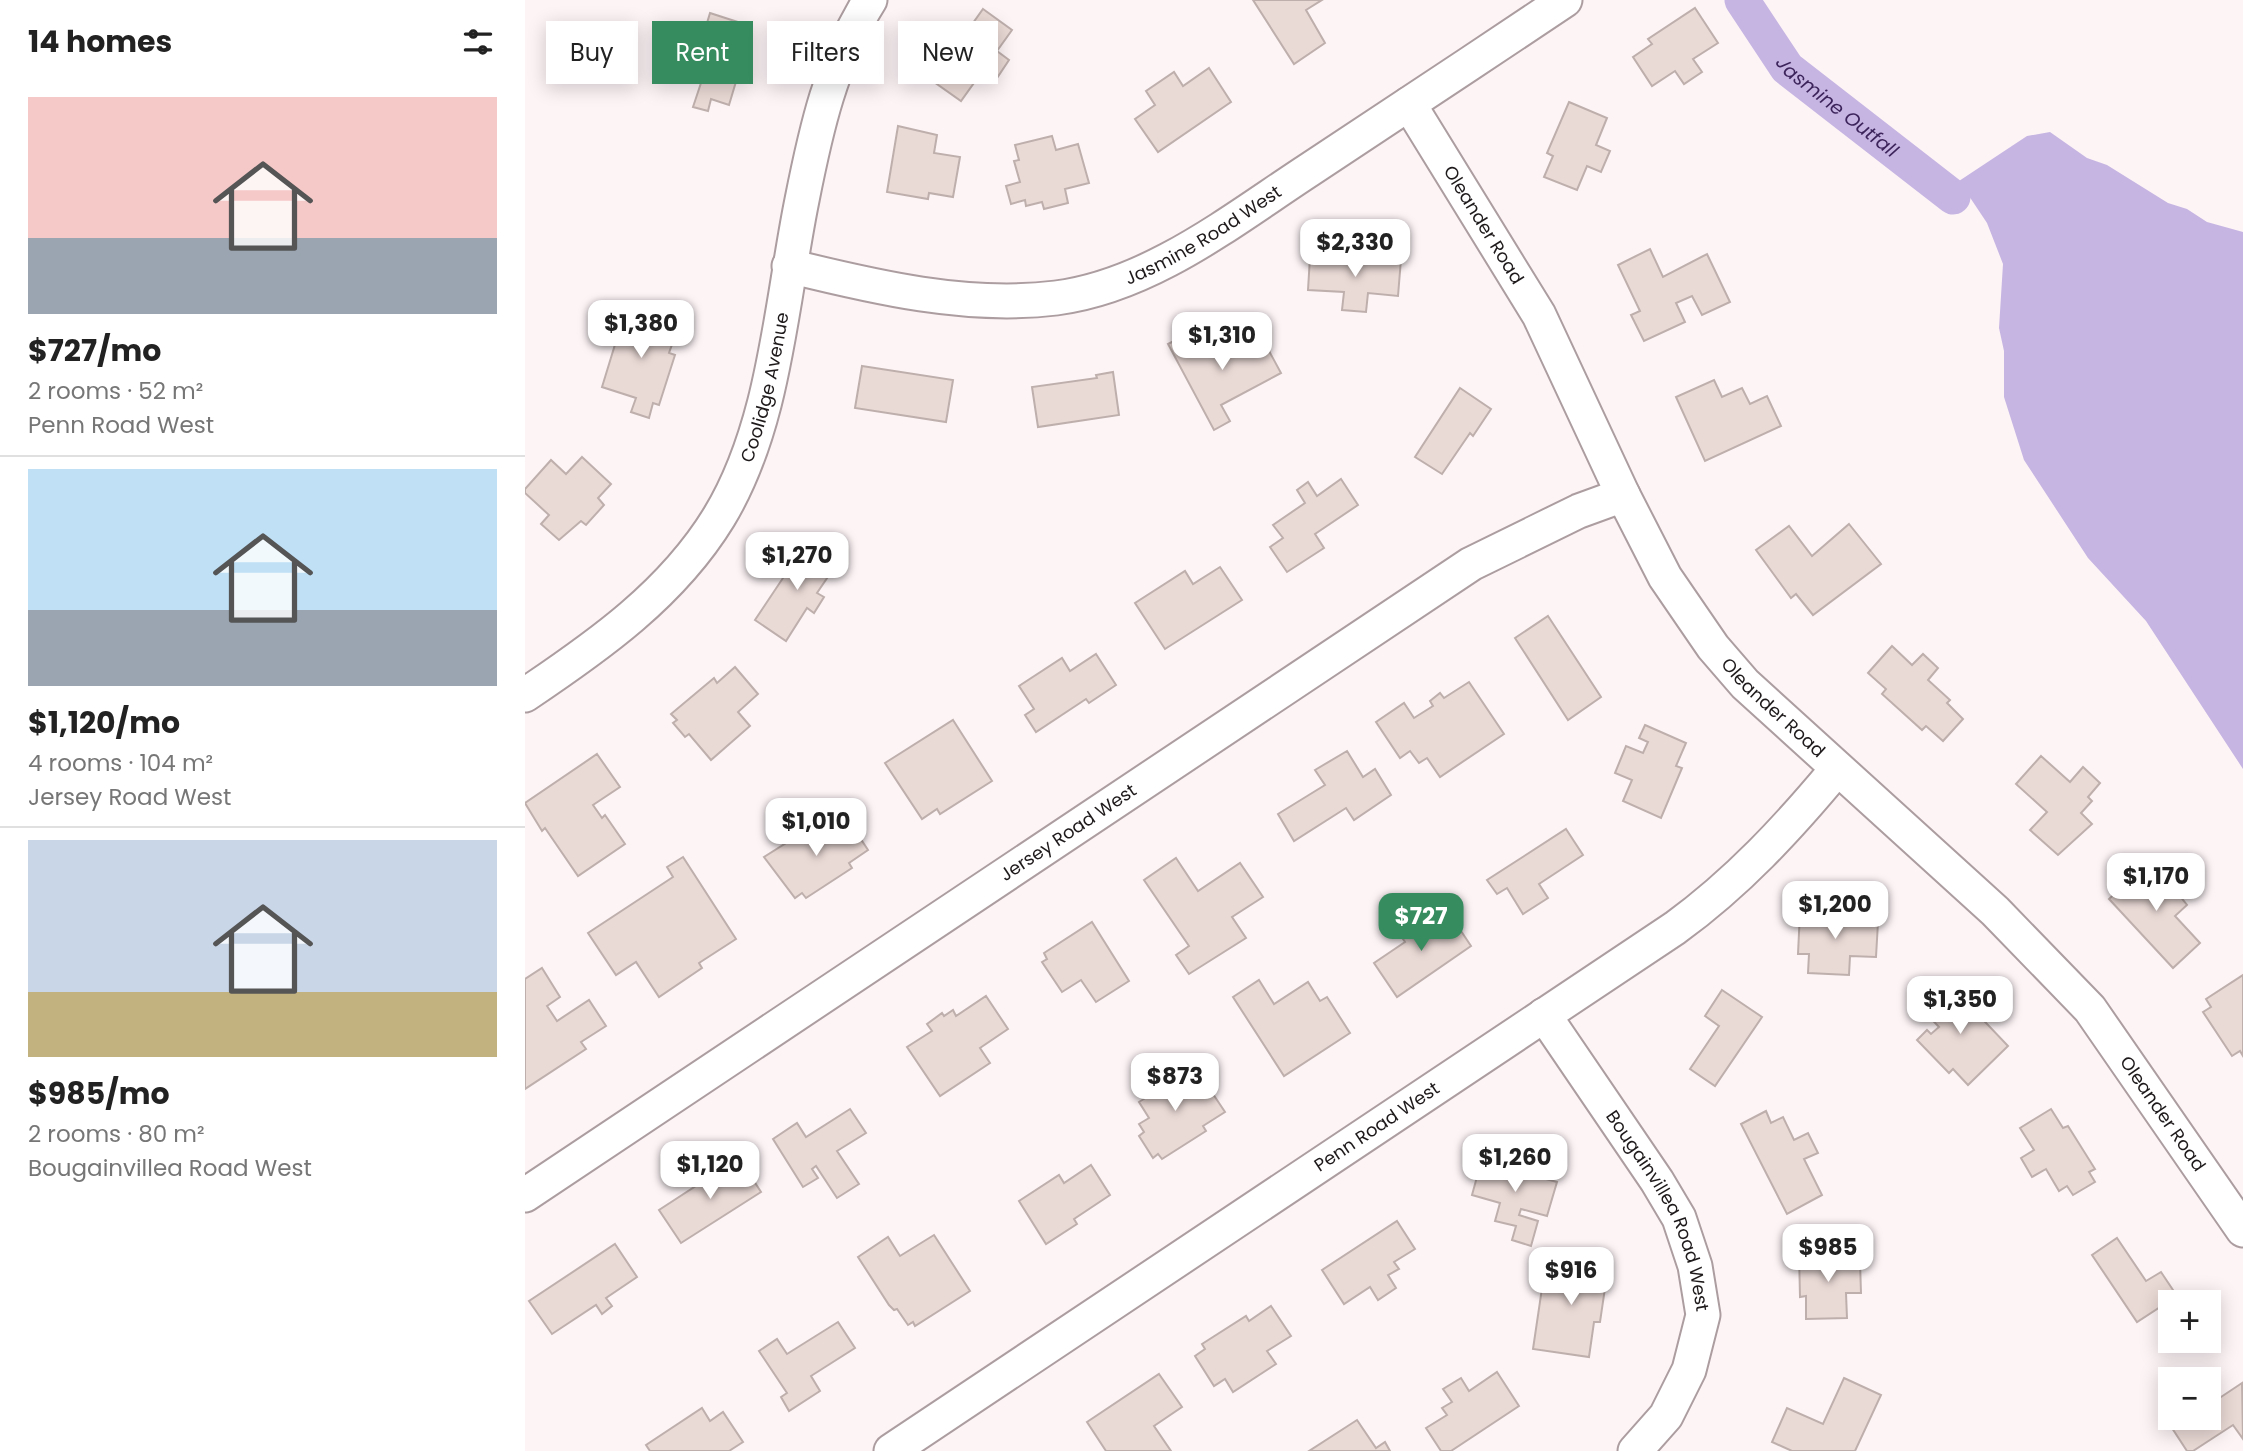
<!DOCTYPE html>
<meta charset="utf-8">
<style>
body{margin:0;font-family:Poppins,sans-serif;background:#f2f2f2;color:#222;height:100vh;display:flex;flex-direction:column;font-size:26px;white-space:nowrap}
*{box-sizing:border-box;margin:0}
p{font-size:23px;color:#767676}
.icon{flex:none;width:38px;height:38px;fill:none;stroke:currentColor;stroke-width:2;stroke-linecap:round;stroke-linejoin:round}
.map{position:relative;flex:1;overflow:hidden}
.panel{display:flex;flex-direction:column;background:#fff;width:525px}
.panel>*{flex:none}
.banner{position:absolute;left:21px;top:21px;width:665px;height:63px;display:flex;gap:14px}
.buttons{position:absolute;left:1633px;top:1290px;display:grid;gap:14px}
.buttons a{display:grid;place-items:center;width:63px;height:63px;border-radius:0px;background:#fff;box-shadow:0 4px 18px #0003;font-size:35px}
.price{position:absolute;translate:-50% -60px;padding:0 16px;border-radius:14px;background:#fff;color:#222;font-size:23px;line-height:46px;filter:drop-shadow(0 2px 4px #0008)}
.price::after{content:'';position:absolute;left:50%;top:42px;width:21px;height:16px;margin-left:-10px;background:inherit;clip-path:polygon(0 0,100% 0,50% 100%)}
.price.on{background:#378c5f;color:#fff}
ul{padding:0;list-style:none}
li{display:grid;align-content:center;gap:14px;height:371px;padding:0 28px}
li+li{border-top:2px solid #e0e0e0}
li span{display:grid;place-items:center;height:217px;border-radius:0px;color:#555}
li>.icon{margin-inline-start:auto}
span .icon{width:126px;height:126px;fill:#fffc;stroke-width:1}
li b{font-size:30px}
h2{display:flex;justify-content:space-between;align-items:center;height:84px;padding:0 28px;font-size:30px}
.chip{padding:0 24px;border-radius:0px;background:#fff;box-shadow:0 4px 18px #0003;font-size:24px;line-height:63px}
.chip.on{background:#378c5f;color:#fff}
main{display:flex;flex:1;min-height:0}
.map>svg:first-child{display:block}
</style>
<main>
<section class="panel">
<h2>14 homes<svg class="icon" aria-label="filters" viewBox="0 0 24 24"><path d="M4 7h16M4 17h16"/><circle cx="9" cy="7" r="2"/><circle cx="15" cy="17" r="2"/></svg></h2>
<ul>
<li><span style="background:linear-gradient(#f6c9c9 65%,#9aa5b1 0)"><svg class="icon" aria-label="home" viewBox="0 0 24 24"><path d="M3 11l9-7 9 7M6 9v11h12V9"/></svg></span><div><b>$727/mo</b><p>2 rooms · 52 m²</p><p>Penn Road West</p></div></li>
<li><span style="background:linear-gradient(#bfe0f5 65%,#9aa5b1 0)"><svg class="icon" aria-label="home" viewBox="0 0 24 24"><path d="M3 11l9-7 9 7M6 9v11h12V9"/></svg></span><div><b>$1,120/mo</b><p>4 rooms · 104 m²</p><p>Jersey Road West</p></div></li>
<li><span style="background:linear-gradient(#c9d6e8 70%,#c2b280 0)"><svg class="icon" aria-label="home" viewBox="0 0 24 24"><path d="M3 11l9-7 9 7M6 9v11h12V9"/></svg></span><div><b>$985/mo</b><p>2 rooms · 80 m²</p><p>Bougainvillea Road West</p></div></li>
</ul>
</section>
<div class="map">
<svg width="1718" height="1451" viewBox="0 0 1718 1451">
<rect width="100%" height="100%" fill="#fdf4f6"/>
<polygon fill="#c6b5e2" points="1525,132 1562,158 1582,165 1643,203 1662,209 1682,222 1718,232 1718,769 1621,621 1563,558 1499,460 1479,397 1479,351 1474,328 1478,264 1462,223 1434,181 1502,136"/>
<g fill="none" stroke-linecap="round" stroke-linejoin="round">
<path stroke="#c6b5e2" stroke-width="35" id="s1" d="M1217,0L1262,68L1428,197"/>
</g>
<g fill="#eadad6" stroke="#beafac" stroke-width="2">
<polygon points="728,0 797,0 781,10 800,43 769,64"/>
<polygon points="1170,8 1193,43 1168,59 1177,72 1159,84 1150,71 1127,86 1108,57 1127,44 1123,39"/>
<polygon points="458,9 487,30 472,51 484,60 472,78 459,69 436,101 402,77 438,27 443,30"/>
<polygon points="185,13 222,25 213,56 218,58 204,105 186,99 183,111 168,107 176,83 165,80 167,74 149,68 158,38 176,43"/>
<polygon points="684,68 706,102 633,152 610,119 630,105 621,91 649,72 658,86"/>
<polygon points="1044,102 1082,118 1071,145 1085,151 1076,172 1062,166 1052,190 1019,177 1028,156 1022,153"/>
<polygon points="373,126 412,135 409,153 435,157 428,197 404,193 403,199 362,192"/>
<polygon points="527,136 531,150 553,144 564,183 540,189 543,203 519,209 517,202 501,206 500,200 486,204 481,186 495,182 489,161 494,160 490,145"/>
<polygon points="1125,249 1138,277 1182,254 1205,302 1177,315 1167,296 1151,303 1160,322 1119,341 1106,315 1115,311 1093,265"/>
<polygon points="785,257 844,261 844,257 876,259 873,296 843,293 841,312 817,310 819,292 783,290"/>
<polygon points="95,310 153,328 144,353 150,355 134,405 128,403 124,418 106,412 111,398 77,387 92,338 86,337"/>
<polygon points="676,327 694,361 737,338 756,373 696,405 705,421 689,430 643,344"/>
<polygon points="337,366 428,380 421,422 330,408"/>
<polygon points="588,372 594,415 513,427 507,387 572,378 571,375"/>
<polygon points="1189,380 1197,397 1217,388 1225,404 1242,396 1256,426 1180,461 1151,397"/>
<polygon points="935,388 966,409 948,436 945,433 917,474 890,457"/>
<polygon points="57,457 86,484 73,498 79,505 61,525 56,521 34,540 16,524 24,515 0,493 0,489 26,460 41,474"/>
<polygon points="816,479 833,505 790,534 799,548 762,572 745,547 758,538 748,525 780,503 772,490 783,482 792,496"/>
<polygon points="1324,524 1356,564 1288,615 1271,594 1266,598 1231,550 1264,526 1287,556"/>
<polygon points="282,542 313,562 292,593 299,597 289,613 282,608 261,641 230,620"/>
<polygon points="695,567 717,600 640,649 610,603 660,571 668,584"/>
<polygon points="1023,616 1076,697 1043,720 990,638"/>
<polygon points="1367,646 1387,665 1398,654 1413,668 1403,680 1425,700 1422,703 1438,719 1418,741 1401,726 1397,730 1357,694 1361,689 1343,673"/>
<polygon points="571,654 591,685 564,703 561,699 511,732 500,715 509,709 494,686 537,658 545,671"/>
<polygon points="210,667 233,694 213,712 225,726 186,760 164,734 160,737 148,723 152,720 146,714 189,678 192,683"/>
<polygon points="944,682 979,734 915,777 902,758 894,763 885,751 875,758 851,722 879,703 889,718 908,706 905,701 915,693 919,698"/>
<polygon points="428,720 467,781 415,814 412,809 397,819 360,763"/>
<polygon points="1120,725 1161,743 1151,766 1157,768 1136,818 1098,801 1107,780 1090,773 1101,746 1118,753 1123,742 1114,738"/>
<polygon points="822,751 838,777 850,769 866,795 829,820 821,808 769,841 753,814 800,785 790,770"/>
<polygon points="72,754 95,787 68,805 77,818 80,815 100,844 53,876 20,828 17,831 0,803"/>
<polygon points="1516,756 1545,782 1558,767 1575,783 1563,797 1567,801 1556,813 1567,824 1533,855 1505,830 1522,812 1491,784"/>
<polygon points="324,821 343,850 324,863 327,868 281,898 277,893 270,898 239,857 293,823 301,836"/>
<polygon points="1041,829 1058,855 1014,884 1023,898 998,914 982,888 972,894 962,880"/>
<polygon points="158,857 211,939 174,963 177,968 134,997 111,962 91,975 63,933 148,877 142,867"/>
<polygon points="651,858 673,891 715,863 738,897 707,917 721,938 664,974 651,955 664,946 619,880"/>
<polygon points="1626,860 1662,905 1650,916 1675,943 1648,968 1584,899"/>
<polygon points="1275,912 1330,914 1330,921 1353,922 1351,957 1325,956 1324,975 1283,973 1284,954 1273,954"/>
<polygon points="924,913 946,946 872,997 849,963 880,942 872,930 889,918 898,931"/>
<polygon points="567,922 604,981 571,1002 556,980 537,992 517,962 522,959 519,953"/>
<polygon points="17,968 35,997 22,1006 32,1021 64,1000 81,1026 56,1042 61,1049 0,1089 0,979"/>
<polygon points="1718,975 1718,1056 1715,1051 1707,1056 1678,1012 1686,1007 1681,999"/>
<polygon points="734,980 749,1004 783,982 795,1001 802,997 825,1033 759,1076 708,997"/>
<polygon points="1424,984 1483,1046 1443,1085 1428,1069 1424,1073 1392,1040 1402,1030 1406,1034 1414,1027 1397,1009"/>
<polygon points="1197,990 1237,1017 1190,1086 1165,1069 1194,1026 1180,1016"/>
<polygon points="461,996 483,1029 455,1048 465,1063 415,1096 382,1047 407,1031 402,1024 417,1013 419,1016 428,1010 431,1016"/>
<polygon points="635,1060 658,1096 680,1082 700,1112 678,1126 681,1131 637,1159 633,1154 628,1158 614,1136 619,1132 614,1124 624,1118 614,1102 630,1092 617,1072"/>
<polygon points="325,1109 341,1133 312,1151 334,1184 312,1198 291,1166 287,1169 293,1178 278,1187 248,1139 272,1123 281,1137"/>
<polygon points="1526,1109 1538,1128 1543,1126 1570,1169 1564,1172 1570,1182 1548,1195 1542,1186 1534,1191 1521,1169 1507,1177 1496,1158 1509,1150 1495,1128"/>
<polygon points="1241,1111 1246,1123 1258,1117 1269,1140 1283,1133 1293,1153 1279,1159 1297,1195 1262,1214 1216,1124"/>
<polygon points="958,1155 1012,1170 1010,1176 1032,1182 1022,1216 996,1209 994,1215 1013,1221 1006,1246 987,1240 991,1226 970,1221 975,1203 947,1195"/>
<polygon points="214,1158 236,1192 156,1243 134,1210"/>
<polygon points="566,1165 585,1195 549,1219 552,1224 521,1244 494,1201 534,1175 539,1183"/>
<polygon points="872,1221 890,1249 869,1262 874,1269 863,1275 871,1288 853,1300 845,1287 819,1304 797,1270"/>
<polygon points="409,1235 445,1291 390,1326 388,1322 383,1325 372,1309 369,1310 364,1305 333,1257 363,1237 375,1256"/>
<polygon points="1592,1238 1621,1281 1636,1272 1652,1296 1612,1322 1567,1255"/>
<polygon points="90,1244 112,1277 81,1298 87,1306 77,1314 71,1305 27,1334 4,1301"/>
<polygon points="1320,1252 1320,1263 1335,1262 1336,1293 1321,1293 1322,1318 1281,1319 1281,1296 1275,1297 1274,1253"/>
<polygon points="1063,1259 1084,1261 1075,1322 1069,1322 1064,1357 1008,1349 1020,1268 1042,1271 1044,1261 1062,1262"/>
<polygon points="746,1306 766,1336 742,1351 751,1364 708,1392 700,1379 689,1386 670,1356 680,1349 677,1344 721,1316 724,1321"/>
<polygon points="313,1322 330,1348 286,1376 295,1391 264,1411 256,1397 262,1393 234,1351 252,1339 262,1354"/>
<polygon points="972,1372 994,1406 926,1451 916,1451 901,1428 922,1415 917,1408 927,1402 918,1389 936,1378 944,1391"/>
<polygon points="634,1374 657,1407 629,1426 646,1451 581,1451 562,1422"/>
<polygon points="1319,1378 1356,1395 1330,1451 1267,1451 1247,1442 1262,1408 1298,1424"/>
<polygon points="1717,1383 1718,1439 1708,1425 1668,1451 1662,1451 1647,1428 1663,1418 1684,1418 1684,1405"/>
<polygon points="177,1408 185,1421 198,1412 218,1442 204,1451 125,1451 121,1445"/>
<polygon points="832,1420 851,1448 860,1442 865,1451 784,1451"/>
</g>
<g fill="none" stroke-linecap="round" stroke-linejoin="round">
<g stroke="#ac9da0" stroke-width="37">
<g id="street">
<path id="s2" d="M884,104L1014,315L1098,495L1140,577L1188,647L1220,684L1470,911L1565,1009L1718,1230"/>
<path id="s3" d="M264,266C349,287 442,309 531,298C625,286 706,221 784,170C869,114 955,57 1040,0"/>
<path id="s4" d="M0,695C73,646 147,594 194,517C250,425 256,303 277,200C291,129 306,62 345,0"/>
<path id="s5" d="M1019,1015L1132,1181L1154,1218L1170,1266L1178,1315L1164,1370L1141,1416L1110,1451"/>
<path id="s6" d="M0,1195L946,564L1054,511L1098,495"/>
<path id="s7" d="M366,1451L1150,928C1212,883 1263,828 1312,769"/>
</g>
</g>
<use href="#street" stroke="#fff" stroke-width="33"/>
</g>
<g text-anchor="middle" stroke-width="5" stroke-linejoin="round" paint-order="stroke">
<g font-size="18" fill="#1e191a" stroke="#fdf4f6">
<text dy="6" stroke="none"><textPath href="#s2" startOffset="142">Oleander Road</textPath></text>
<text dy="6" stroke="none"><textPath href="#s3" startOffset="432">Jasmine Road West</textPath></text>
<text dy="6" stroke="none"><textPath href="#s4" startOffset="404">Coolidge Avenue</textPath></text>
<text dy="6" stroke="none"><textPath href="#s2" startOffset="709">Oleander Road</textPath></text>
<text dy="6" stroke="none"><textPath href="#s6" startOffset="653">Jersey Road West</textPath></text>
<text dy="6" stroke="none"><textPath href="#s2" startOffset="1274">Oleander Road</textPath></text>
<text dy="6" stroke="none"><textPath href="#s7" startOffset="584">Penn Road West</textPath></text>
<text dy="6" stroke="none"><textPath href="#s5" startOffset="229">Bougainvillea Road West</textPath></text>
</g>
<g font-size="19" font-style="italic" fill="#3d255c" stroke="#fdf4f6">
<text dy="7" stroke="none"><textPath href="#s1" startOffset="145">Jasmine Outfall</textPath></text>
</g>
</g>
</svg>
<div class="buttons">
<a>+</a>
<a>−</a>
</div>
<b class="price" style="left:830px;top:279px">$2,330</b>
<b class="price" style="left:116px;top:360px">$1,380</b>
<b class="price" style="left:697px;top:372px">$1,310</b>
<b class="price" style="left:272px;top:592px">$1,270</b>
<b class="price" style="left:291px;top:858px">$1,010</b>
<b class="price" style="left:1631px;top:913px">$1,170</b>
<b class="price" style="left:1310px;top:941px">$1,200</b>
<b class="price on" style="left:896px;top:953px">$727</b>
<b class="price" style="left:1435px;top:1036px">$1,350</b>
<b class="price" style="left:650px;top:1113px">$873</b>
<b class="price" style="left:990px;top:1194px">$1,260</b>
<b class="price" style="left:185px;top:1201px">$1,120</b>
<b class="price" style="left:1303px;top:1284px">$985</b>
<b class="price" style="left:1046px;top:1307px">$916</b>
<div class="banner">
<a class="chip">Buy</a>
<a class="chip on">Rent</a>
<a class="chip">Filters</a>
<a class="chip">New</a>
</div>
</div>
</main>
